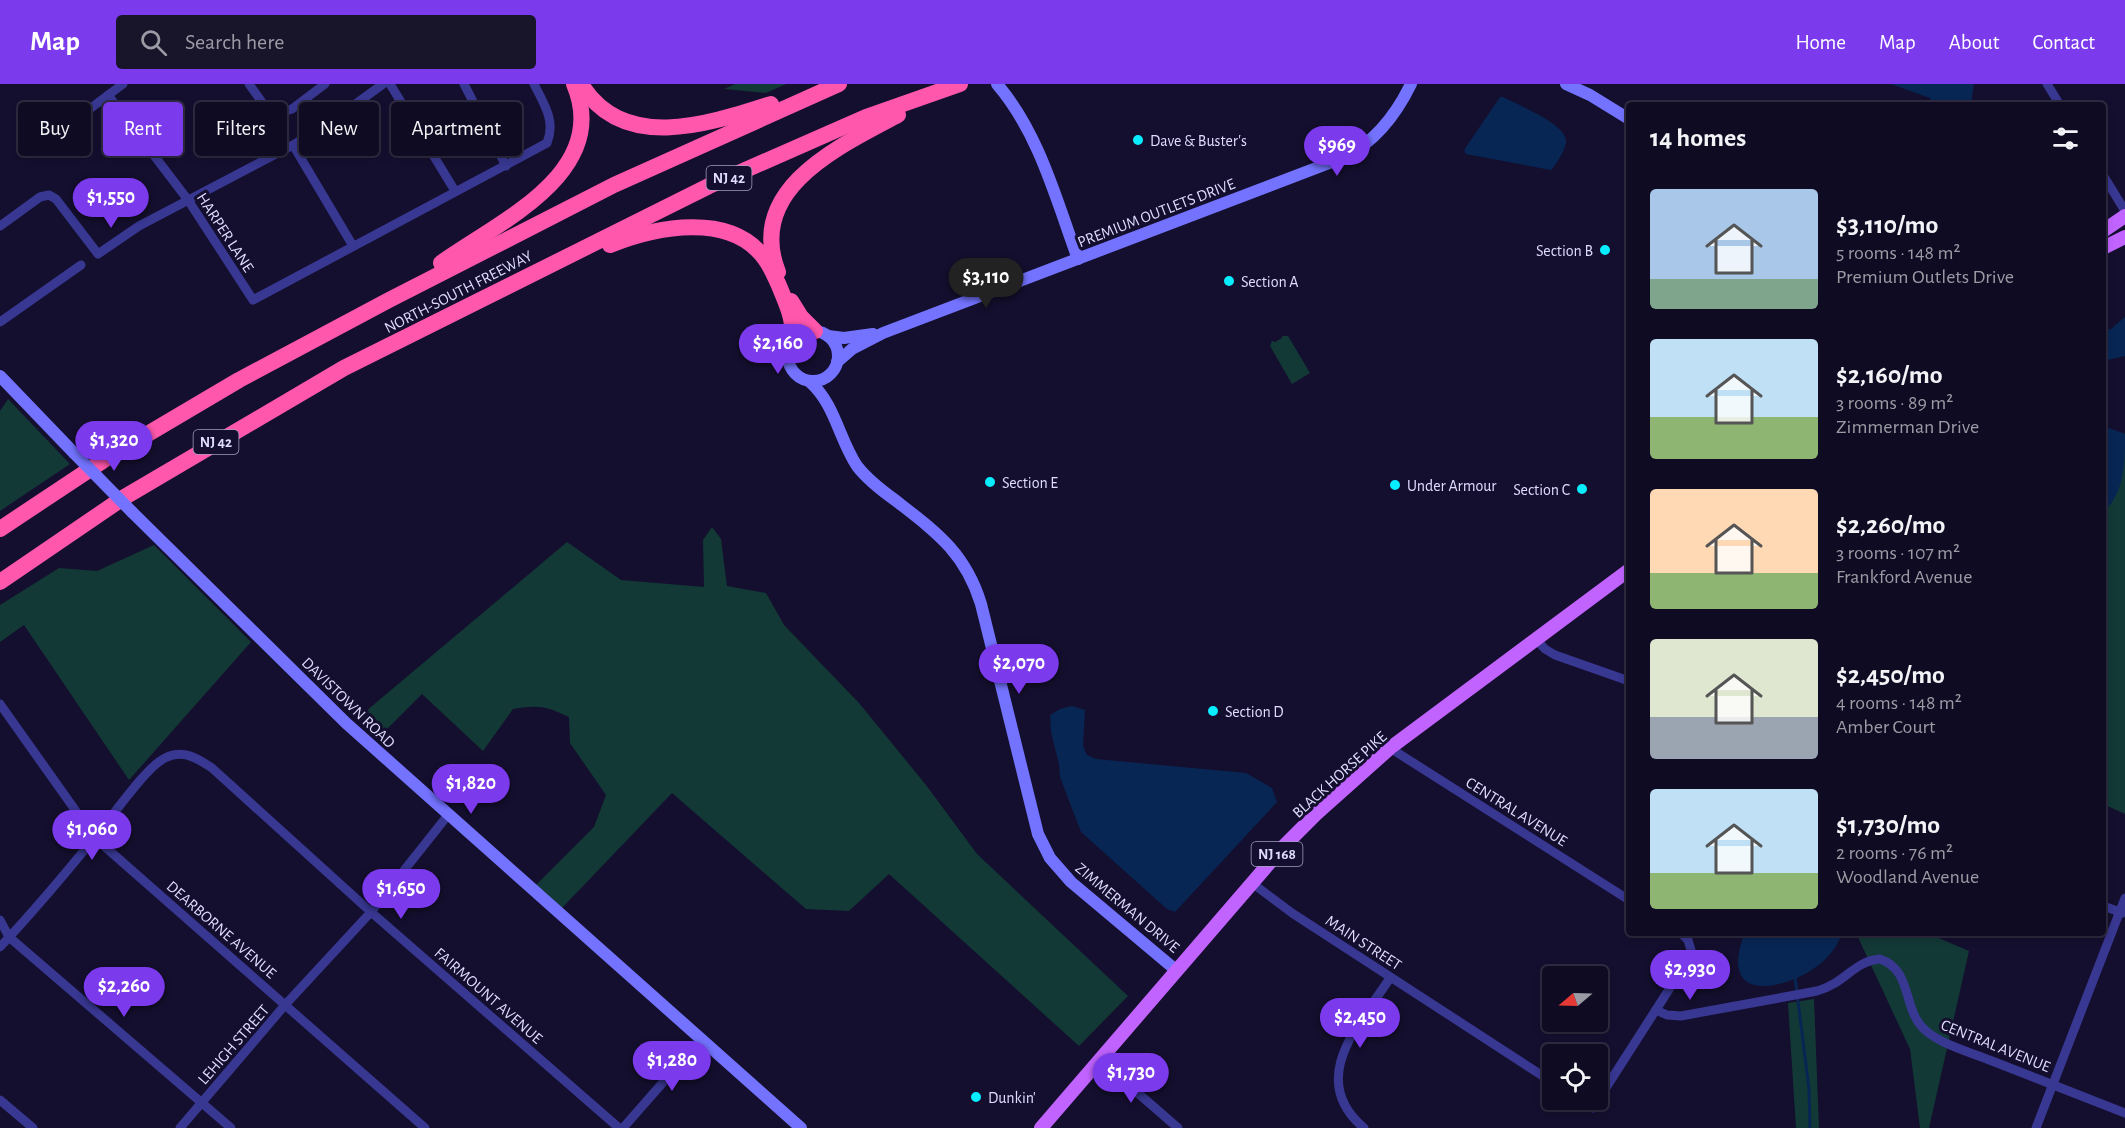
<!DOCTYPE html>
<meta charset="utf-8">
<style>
body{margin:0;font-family:"Alegreya Sans",sans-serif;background:#18142a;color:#f1f3f6;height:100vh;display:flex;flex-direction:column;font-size:22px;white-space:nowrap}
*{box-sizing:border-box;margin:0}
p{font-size:20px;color:#9b9ba5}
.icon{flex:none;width:33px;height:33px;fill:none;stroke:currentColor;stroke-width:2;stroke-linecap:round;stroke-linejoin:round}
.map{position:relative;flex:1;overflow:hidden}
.drawer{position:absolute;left:1626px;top:18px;width:480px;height:834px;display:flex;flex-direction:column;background:#0f0b22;border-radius:6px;box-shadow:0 3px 9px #0003,0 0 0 2px #2f2b40}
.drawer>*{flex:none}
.guide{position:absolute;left:18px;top:18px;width:570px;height:54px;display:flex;gap:12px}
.needle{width:39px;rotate:251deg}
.fabs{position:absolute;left:1542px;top:882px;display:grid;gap:12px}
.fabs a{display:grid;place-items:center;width:66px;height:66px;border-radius:6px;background:#0f0b22;box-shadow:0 3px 9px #0003,0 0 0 2px #2f2b40;font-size:30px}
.price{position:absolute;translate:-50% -51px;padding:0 14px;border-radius:21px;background:#7c3aed;color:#fff;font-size:20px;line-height:39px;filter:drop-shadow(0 2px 3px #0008)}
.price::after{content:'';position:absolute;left:50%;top:36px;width:18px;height:14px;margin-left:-9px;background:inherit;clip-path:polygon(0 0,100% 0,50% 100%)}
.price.selected{background:#222;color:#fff}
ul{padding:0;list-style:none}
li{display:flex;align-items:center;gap:18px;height:150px;padding:0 24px}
li span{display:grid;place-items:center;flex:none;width:168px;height:120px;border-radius:6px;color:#555}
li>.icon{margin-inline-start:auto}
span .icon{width:72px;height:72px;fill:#fffc;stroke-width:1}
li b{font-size:26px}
h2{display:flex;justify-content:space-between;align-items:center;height:72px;padding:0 24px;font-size:26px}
.pill{padding:0 21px;border-radius:6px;background:#0f0b22;box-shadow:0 3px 9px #0003,0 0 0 2px #2f2b40;font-size:21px;line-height:54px}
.pill.selected{background:#7c3aed;color:#fff}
header{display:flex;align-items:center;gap:36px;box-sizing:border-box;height:84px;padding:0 30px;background:#7c3aed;color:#fff}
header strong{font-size:28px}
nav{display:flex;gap:33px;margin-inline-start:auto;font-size:21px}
.search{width:420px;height:54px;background:#18142a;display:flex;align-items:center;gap:15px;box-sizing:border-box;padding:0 21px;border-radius:6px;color:#9b9ba5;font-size:22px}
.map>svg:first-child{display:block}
</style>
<header>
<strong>Map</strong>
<div class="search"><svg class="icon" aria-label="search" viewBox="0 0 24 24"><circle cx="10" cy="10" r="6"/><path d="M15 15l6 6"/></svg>Search here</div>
<nav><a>Home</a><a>Map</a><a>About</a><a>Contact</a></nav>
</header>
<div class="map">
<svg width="2125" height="1044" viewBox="0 0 2125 1044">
<rect width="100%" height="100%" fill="#140f2e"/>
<g fill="#123936">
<polygon points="735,0 786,0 766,9 724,5"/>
<polygon points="1282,252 1288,252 1310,289 1292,300 1270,262 1272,257 1275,258 1282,254"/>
<polygon points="8,315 70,380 0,427 0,327"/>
<polygon points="2125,348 2125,730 2103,720 2103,425"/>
<path d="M712,443L721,455L727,502L766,509L784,541L859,619L926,701L977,770L1128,912L1079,962L889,790L849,827L806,825L672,709L562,824L535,802L594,743L606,711L570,659L569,633C545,622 539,621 513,625L483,667L422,610L378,654L359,633L567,458L621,496L704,503L703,456Z"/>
<polygon points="154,461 251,558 129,696 24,541 0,558 0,521 59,484 97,487"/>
<polygon points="1856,849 1927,849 1969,867 1929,1044 1920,1044 1910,965"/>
<polygon points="1814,915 1819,1044 1796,1044 1788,919"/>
</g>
<g fill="#082654">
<polygon points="1891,0 1974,0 1972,13 1972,21 1933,21 1930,14"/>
<path d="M1500,13H1503C1518,21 1564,39 1566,56C1567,64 1556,81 1551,86L1466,70L1464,66Z"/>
<polygon points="2125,233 2125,272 2103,277 2103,246 2111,245"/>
<path d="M2103,342L2123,349L2125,351C2125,376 2125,410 2103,428Z"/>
<polygon points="1072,622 1085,626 1083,662 1087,671 1096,675 1246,689 1272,704 1277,718 1175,828 1167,825 1081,748 1060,693 1059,680 1051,648 1050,631 1060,625"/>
<path d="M1744,849H1842C1837,864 1827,876 1813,885C1797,897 1747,916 1739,886C1736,874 1741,861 1744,849Z"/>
</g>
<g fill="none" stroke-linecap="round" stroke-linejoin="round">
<polyline stroke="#082654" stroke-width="3" points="1795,893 1809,1005 1810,1044"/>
<g stroke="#383791" stroke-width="9">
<polyline points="249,0 264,21 279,29 292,25 325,0"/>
<polyline points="390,0 455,107"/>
<polyline points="464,0 506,82"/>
<polyline points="2047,0 2060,21"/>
<path d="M108,11L188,116L253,216L547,59C556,37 544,20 534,0"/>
<polyline points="71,39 123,0"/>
<polyline points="293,61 353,162"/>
<polyline points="2103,91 2125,127"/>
<polyline points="0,142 40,113 49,111 56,115 98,170 139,142 293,61 335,35 383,0"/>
<polyline points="0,238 81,181"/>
<polyline points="1536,555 1545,565 1555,571 1629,597"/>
<polyline points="0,620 95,754 425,1044"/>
<polyline points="1390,664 1629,816"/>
<polyline points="1252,799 1292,829 1552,998"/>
<polyline points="2103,822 2123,829"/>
<polyline points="0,836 9,853 231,1044"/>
<path d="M0,863C33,828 65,790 96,752C112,733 146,683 165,674C183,665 197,674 212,684L371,828L619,1044"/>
<path d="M1656,926L1667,931L1681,932L1817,907C1844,900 1854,877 1880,875C1913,886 1902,926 1925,946C1940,960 1972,969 1992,977C2036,994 2081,1012 2125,1029"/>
<polyline points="1101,977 1178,1044"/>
<polyline points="0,1016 33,1044"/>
<polyline points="1580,1016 1593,1024 1684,882 1691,866 1688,856 1681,849"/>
<polyline points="180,1044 285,921 371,828 448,731"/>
<polyline points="623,1044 702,954"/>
<path d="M1364,1044C1306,995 1360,940 1390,894"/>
<polyline points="2036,1044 2125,814"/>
</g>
<g stroke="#7373ff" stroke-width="12">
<path d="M997,0C1039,49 1056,115 1078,175"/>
<polyline points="1566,0 1590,11 1629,35"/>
<circle cx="813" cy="272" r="25"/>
<polyline points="828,252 844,254 873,250"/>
<path d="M837,278L852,265L883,249L1345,73C1376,57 1396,31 1411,0"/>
<polyline points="0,292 74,369"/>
<path d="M810,298C835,320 839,355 857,382C867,395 881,406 895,416C936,448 965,468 981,520L1038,750L1050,774L1071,798L1177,887"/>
<polyline points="132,428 346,639 801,1044"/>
</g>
<g stroke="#c163ff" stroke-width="14">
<polyline points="2103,147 2125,132"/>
<polyline points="2103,164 2125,153"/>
<polyline points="1041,1044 1284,762 1316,730 1390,664 1629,486"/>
</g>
<g stroke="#ff57ac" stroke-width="16">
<path d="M581,0C623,69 709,40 771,20"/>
<path d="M610,161C655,143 731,127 765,175C771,183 776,195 780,204C788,223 796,240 791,262"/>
<path d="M441,179C498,138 612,89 574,0"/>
<path d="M778,188C745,105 840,62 898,31"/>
<polyline points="791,217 801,233 815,247"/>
<polyline points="0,445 107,374 239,296 389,216 614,101 839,0"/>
<polyline points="0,498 123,414 344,284 709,102 866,33 960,0"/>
</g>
<polyline stroke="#7373ff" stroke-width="12" points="74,369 132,428"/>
</g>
<g fill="#08edff" stroke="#140f2e" stroke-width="2">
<circle cx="1138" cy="56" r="6"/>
<circle cx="1605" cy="166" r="6"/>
<circle cx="1229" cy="197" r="6"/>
<circle cx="990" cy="398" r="6"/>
<circle cx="1395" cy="401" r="6"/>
<circle cx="1582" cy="405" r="6"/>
<circle cx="1213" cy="627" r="6"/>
<circle cx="976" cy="1013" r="6"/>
</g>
<g text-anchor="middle" stroke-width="6" stroke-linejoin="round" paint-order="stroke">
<g fill="#140f2e" stroke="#a29ec0" stroke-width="1.5">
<rect x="706.5" y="82" width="45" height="24" rx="4.5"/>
<rect x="193.5" y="346" width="45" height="24" rx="4.5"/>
<rect x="1251.5" y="758" width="51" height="24" rx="4.5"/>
</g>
<g font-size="15" font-weight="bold" fill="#dfdcff">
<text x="729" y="99">NJ 42</text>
<text x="216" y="363">NJ 42</text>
<text x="1277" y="775">NJ 168</text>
</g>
<g font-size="16" fill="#dfdcff" stroke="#140f2e" text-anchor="start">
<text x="1150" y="62">Dave &amp; Buster's</text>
<text x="1593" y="172" text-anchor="end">Section B</text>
<text x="1241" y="203">Section A</text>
<text x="1002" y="404">Section E</text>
<text x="1407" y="407">Under Armour</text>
<text x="1570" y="411" text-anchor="end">Section C</text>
<text x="1225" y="633">Section D</text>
<text x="988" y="1019">Dunkin'</text>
</g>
<g font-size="16" fill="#dfdcff" stroke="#140f2e">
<text transform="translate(1156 128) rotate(-21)" y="6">PREMIUM OUTLETS DRIVE</text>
<text transform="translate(226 148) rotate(57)" y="6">HARPER LANE</text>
<text transform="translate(458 207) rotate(-27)" y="6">NORTH-SOUTH FREEWAY</text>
<text transform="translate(349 618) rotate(44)" y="6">DAVISTOWN ROAD</text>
<text transform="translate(1339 690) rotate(-42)" y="6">BLACK HORSE PIKE</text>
<text transform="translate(1517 727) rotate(32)" y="6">CENTRAL AVENUE</text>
<text transform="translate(1128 823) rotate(40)" y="6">ZIMMERMAN DRIVE</text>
<text transform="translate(222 845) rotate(41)" y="6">DEARBORNE AVENUE</text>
<text transform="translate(1364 858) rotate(33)" y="6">MAIN STREET</text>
<text transform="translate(489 911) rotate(41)" y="6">FAIRMOUNT AVENUE</text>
<text transform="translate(233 960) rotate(-49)" y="6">LEHIGH STREET</text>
<text transform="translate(1996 961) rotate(22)" y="6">CENTRAL AVENUE</text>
</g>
</g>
</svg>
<div class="fabs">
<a><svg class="needle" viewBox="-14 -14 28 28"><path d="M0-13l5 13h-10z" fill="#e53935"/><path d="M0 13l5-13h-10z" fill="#9b9ba5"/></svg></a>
<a><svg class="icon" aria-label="locate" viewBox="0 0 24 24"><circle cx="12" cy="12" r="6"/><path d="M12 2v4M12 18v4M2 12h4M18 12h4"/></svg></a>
</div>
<b class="price" style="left:1337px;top:93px">$969</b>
<b class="price" style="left:111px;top:145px">$1,550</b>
<b class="price selected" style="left:986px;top:225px">$3,110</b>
<b class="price" style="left:778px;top:291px">$2,160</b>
<b class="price" style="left:114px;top:388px">$1,320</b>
<b class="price" style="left:1019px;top:611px">$2,070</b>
<b class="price" style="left:471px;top:731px">$1,820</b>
<b class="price" style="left:92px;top:777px">$1,060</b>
<b class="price" style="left:401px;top:836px">$1,650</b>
<b class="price" style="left:1690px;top:917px">$2,930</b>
<b class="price" style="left:124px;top:934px">$2,260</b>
<b class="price" style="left:1360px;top:965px">$2,450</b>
<b class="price" style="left:672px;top:1008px">$1,280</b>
<b class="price" style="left:1131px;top:1020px">$1,730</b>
<div class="guide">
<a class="pill">Buy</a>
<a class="pill selected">Rent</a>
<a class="pill">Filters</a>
<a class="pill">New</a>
<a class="pill">Apartment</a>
</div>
<section class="drawer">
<h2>14 homes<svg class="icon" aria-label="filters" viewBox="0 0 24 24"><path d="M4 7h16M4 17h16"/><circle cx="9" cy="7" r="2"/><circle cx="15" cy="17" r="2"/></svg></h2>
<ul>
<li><span style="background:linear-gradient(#a9c7e8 75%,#7fa58c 0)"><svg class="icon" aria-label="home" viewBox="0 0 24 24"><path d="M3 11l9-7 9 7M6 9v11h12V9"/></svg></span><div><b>$3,110/mo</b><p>5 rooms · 148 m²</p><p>Premium Outlets Drive</p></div></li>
<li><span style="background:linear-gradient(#bfe0f5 65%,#8fb573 0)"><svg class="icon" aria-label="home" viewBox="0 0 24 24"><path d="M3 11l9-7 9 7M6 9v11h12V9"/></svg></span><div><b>$2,160/mo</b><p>3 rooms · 89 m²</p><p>Zimmerman Drive</p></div></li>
<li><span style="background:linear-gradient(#ffd9b3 70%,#8fb573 0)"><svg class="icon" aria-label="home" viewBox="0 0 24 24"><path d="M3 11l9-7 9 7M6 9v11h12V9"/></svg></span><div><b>$2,260/mo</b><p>3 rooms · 107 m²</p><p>Frankford Avenue</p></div></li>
<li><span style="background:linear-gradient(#dfe7d0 65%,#9aa5b1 0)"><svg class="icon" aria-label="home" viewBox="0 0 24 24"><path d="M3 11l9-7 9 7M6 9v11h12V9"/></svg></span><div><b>$2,450/mo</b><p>4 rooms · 148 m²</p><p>Amber Court</p></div></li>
<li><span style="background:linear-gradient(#bfe0f5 70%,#8fb573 0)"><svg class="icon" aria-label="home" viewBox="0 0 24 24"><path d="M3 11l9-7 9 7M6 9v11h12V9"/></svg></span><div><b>$1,730/mo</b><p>2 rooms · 76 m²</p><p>Woodland Avenue</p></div></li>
</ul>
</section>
</div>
